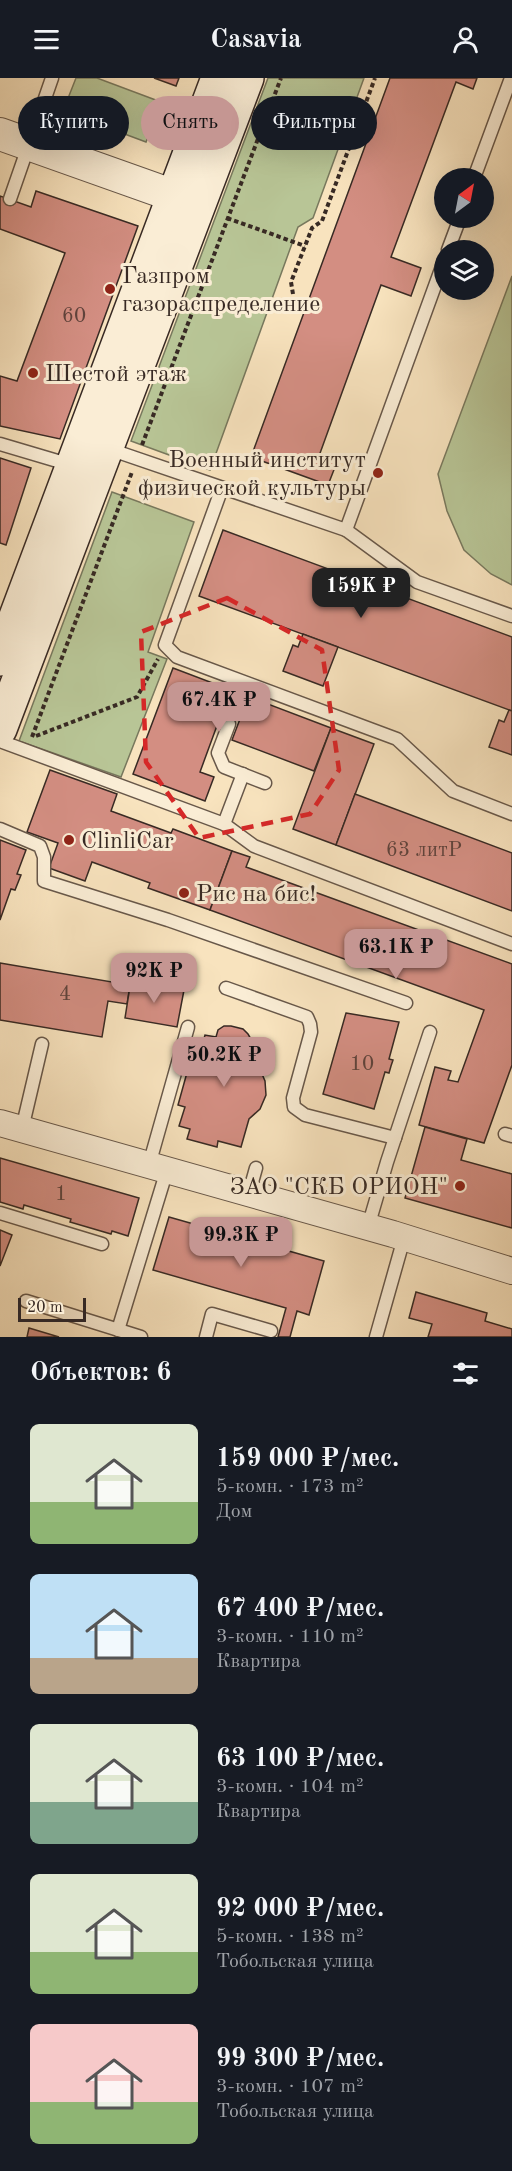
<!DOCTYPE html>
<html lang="ru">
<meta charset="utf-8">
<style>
body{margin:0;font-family:"Old Standard TT",serif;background:#20242c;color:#f1f3f6;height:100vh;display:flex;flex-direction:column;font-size:22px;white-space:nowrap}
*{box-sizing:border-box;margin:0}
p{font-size:20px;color:#9ea1a6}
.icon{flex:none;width:33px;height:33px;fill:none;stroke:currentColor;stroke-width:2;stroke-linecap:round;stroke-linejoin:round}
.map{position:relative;height:1259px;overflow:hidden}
.sheet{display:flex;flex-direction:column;background:#171b24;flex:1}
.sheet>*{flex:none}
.guide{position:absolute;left:18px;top:18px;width:477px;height:54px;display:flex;gap:12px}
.needle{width:39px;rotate:32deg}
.buttons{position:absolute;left:434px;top:90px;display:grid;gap:12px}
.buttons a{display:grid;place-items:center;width:60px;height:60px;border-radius:50%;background:#171b24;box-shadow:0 6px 24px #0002;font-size:30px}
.scale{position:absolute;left:18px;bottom:15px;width:68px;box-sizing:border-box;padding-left:6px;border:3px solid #382a24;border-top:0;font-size:16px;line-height:21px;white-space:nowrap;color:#382a24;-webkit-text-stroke:4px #faedd5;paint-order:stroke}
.price{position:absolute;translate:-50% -51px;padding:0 14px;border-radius:12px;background:#c59692;color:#111;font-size:20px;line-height:39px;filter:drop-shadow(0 2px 3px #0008)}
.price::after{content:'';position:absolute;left:50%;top:36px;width:18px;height:14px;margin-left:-9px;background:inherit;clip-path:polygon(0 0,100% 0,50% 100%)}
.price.active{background:#222;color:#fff}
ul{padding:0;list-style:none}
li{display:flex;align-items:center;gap:18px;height:150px;padding:0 30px}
li span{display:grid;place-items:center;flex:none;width:168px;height:120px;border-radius:9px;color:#555}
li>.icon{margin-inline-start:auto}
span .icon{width:72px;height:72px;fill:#fffc;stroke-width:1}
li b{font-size:26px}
h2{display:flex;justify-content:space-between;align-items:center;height:72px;padding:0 30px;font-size:26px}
.tag{padding:0 21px;border-radius:27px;background:#171b24;box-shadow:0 6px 24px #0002;font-size:21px;line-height:54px}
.tag.active{background:#c59692;color:#111}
header{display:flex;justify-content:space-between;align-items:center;height:78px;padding:0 30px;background:#171b24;font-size:27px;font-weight:600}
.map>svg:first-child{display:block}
</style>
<header><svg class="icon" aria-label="menu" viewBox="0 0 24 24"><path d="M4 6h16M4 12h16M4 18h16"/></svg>Casavia<svg class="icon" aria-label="person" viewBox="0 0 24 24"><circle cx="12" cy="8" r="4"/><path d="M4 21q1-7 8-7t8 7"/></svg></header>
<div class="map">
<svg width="512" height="1259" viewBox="0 0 512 1259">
<rect width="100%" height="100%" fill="#f8e3be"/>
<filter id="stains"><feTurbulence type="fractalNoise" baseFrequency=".00333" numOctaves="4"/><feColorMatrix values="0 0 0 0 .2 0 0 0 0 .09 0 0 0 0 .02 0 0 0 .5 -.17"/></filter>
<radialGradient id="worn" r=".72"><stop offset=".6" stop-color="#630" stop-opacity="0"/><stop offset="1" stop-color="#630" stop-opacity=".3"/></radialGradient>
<g fill="#b8c596" stroke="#78785d" stroke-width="1.5">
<polygon points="76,0 97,0 161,24 146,64 63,33"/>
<polygon points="268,0 364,0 313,140 298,149 210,392 131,363"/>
<polygon points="512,198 512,507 491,496 464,472 447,433 438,396"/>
<polygon points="112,414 194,444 148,574 167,581 121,699 19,663"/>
</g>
<g fill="#d38e82" stroke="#382a24" stroke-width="1.5">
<polygon points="154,0 179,0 176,8"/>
<polygon points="390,0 477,0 473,11 456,4 391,179 421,190 411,218 381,207 319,378 337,384 328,407 251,379"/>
<polygon points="36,113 138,148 60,361 0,348 0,298 17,303 65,175 0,151 0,118 31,129"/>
<polygon points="0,380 31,390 6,467 0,465"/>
<polygon points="223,452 512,559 512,633 199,518"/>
<polygon points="303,556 338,569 323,608 283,593 293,567 298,569"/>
<polygon points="173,590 331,650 314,693 232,662 240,641 222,634 200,694 214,699 205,723 133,696"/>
<polygon points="509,632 512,633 512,677 489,669 499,642 504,644"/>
<polygon points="331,650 374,666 336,767 293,751"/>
<polygon points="50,692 117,716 111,733 171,755 173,751 232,773 210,832 148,810 150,805 92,784 85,803 49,790 58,765 27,754"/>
<polygon points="355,716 512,775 512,833 336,767"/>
<polygon points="0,762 26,772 17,796 21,797 15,812 11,811 0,842"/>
<polygon points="232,773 250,779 246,789 512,886 512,987 484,1065 419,1047 435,989 451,993 448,1002 458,1004 484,932 210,832"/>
<polygon points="0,885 130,907 127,926 108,923 102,959 0,942"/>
<polygon points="131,902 184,912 177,949 125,940"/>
<polygon points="346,935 399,944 389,981 393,982 391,988 389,995 385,994 374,1031 323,1016"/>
<polygon points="224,948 231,948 243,951 248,956 251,961 250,964 269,969 262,996 265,1003 266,1017 260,1031 249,1041 241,1069 218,1063 217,1069 187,1061 190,1051 179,1048 185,1029 178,1027 193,973 200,975 205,957 216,959 218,952"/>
<polygon points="425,1049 467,1061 461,1082 512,1096 512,1150 405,1120"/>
<polygon points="0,1080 139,1120 128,1158 112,1153 111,1156 70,1144 71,1141 24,1127 23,1131 0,1124"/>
<polygon points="169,1139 324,1183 309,1237 297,1233 290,1259 278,1259 286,1230 153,1192"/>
<polygon points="0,1152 12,1157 0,1188"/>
<polygon points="416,1214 487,1235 485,1243 512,1251 512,1259 428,1259 432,1246 409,1240"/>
<polygon points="29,1250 59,1259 27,1259"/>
</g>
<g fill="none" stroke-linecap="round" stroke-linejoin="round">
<g stroke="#68584a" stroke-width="15">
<g id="service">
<polyline points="474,100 511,0"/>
<polyline points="10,121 52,0"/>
<polyline points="448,172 460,140"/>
<polyline points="0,366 71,387"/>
<polyline points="109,371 346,452 444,183"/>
<polyline points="222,410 165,567 177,579 397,661 453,713 512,736"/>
<polyline points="346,452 417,504 512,538"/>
<polyline points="229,646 218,675 224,689 265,705"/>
<polyline points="0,663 224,746 254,768 512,866"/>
<polyline points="224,746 243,696"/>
<polyline points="0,751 40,768 44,779 44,803 168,842 406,925"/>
<polyline points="226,910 307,939 310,946 311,954 293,1020 294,1029 305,1037 395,1060"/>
<polyline points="22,1051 42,966"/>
<polyline points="505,1056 512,1058"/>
<polyline points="149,1087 188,949"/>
<polyline points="249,1115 256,1090"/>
<polyline points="0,1135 102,1166"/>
<polyline points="368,1149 387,1084 430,954"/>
<polyline points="26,1223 141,1259"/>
<polyline points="118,1252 167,1092"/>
<polyline points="206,1259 212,1236 271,1253"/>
<polyline points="376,1259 404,1160"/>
</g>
</g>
<g stroke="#68584a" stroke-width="28">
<polyline id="minor" points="0,1045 393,1156 512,1193"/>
</g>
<g stroke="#68584a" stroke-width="34">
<polyline id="tertiary" points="0,56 197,126"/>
</g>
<g stroke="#382a24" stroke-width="36">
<g id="secondary">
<polyline points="0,581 218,0"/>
<polyline points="0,651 247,0"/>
</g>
</g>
<g stroke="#382a24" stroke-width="4" stroke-dasharray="4.5 3" stroke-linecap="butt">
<polyline points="227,140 305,168"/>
<polyline points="293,216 291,204 312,150 322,143 375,0"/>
<polyline points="142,367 281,0"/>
<polyline points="36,658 137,619 158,581"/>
<polyline points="32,659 132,394"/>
</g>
<use href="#service" stroke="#faedd5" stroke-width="12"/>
<use href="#minor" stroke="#faedd5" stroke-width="26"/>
<use href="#tertiary" stroke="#faedd5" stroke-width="32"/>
<use href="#secondary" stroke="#faedd5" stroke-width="33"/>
</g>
<path fill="none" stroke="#d62828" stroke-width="4.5" stroke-dasharray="12 8" stroke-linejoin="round" d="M227,520L322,572L339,692L310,736L199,760L146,684L141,554Z"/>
<g fill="#8f2418" stroke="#faedd5" stroke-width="2">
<circle cx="110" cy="211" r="6"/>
<circle cx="33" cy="295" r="6"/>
<circle cx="378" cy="395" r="6"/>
<circle cx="69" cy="762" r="6"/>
<circle cx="184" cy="815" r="6"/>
<circle cx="460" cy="1108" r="6"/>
</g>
<g text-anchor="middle" stroke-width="6" stroke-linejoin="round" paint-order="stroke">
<g font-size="21" fill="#5f433c">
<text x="74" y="244">60</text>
<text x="424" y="778">63 литР</text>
<text x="65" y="922">4</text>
<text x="362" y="992">10</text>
<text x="61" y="1122">1</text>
</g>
<g font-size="24" fill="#382a24" stroke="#faedd5" text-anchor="start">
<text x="122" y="205">Газпром<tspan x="122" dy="28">газораспределение</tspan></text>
<text x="45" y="303">Шестой этаж</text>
<text x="366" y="389" text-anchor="end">Военный институт<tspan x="366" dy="28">физической культуры</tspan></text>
<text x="81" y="770">ClinliCar</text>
<text x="196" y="823">Рис на бис!</text>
<text x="448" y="1116" text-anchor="end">ЗАО "СКБ ОРИОН"</text>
</g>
</g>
<rect width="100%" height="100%" filter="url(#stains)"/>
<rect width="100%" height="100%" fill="url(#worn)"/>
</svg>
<div class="buttons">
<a><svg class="needle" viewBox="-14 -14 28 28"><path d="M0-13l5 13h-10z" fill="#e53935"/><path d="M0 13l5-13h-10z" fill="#9ea1a6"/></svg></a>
<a><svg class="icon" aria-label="layers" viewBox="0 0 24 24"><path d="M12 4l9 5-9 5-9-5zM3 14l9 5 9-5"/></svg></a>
</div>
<div class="scale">20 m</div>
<b class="price active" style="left:361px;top:541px">159K ₽</b>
<b class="price" style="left:219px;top:655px">67.4K ₽</b>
<b class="price" style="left:396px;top:902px">63.1K ₽</b>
<b class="price" style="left:154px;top:926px">92K ₽</b>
<b class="price" style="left:224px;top:1010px">50.2K ₽</b>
<b class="price" style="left:241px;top:1190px">99.3K ₽</b>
<div class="guide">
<a class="tag">Купить</a>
<a class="tag active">Снять</a>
<a class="tag">Фильтры</a>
</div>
</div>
<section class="sheet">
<h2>Объектов: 6<svg class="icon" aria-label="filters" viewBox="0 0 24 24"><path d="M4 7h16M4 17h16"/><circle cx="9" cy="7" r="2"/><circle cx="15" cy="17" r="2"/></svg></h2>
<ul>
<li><span style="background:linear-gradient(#dfe7d0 65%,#8fb573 0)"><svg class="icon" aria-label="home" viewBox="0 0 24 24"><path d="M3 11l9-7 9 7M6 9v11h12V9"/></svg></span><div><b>159 000 ₽/мес.</b><p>5-комн. · 173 m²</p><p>Дом</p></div></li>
<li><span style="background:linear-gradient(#bfe0f5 70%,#b9a48a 0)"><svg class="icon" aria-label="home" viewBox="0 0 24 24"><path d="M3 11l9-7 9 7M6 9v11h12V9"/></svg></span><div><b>67 400 ₽/мес.</b><p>3-комн. · 110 m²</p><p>Квартира</p></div></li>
<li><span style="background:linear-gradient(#dfe7d0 65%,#7fa58c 0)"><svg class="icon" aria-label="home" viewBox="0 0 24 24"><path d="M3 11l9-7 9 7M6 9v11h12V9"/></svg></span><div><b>63 100 ₽/мес.</b><p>3-комн. · 104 m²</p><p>Квартира</p></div></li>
<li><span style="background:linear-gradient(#dfe7d0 65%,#8fb573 0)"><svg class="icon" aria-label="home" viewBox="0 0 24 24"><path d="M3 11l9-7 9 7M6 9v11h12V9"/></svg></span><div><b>92 000 ₽/мес.</b><p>5-комн. · 138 m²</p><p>Тобольская улица</p></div></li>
<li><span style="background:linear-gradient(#f6c9c9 65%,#8fb573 0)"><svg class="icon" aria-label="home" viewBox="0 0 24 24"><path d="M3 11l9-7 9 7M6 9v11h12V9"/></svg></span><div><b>99 300 ₽/мес.</b><p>3-комн. · 107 m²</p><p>Тобольская улица</p></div></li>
</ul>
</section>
